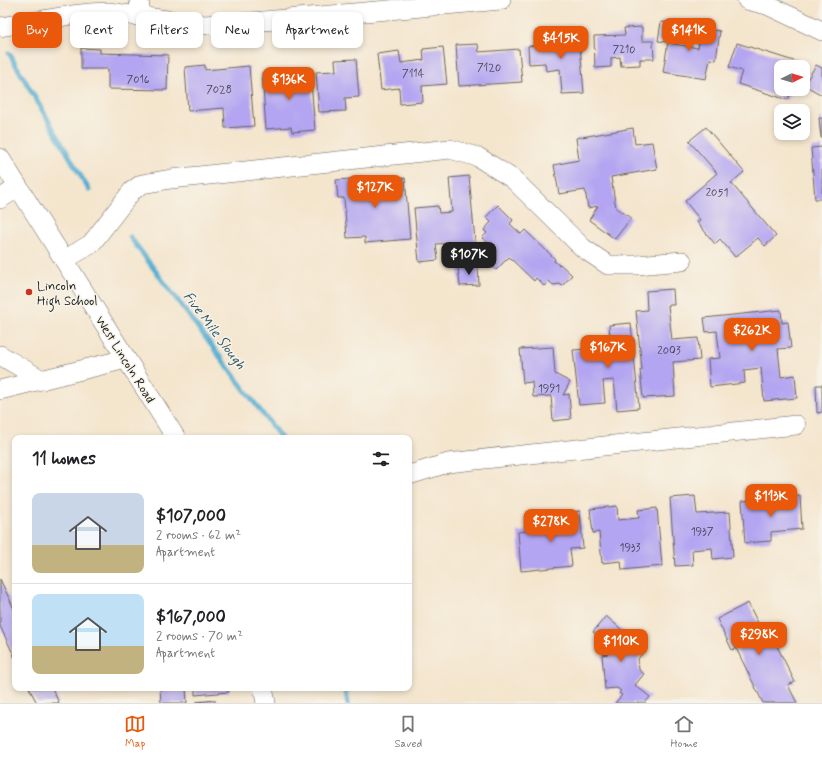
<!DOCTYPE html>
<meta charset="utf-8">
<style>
body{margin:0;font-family:Mynerve,sans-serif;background:#f2f2f2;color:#202124;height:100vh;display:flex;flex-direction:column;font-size:15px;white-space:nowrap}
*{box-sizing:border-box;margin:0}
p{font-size:13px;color:#757577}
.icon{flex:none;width:22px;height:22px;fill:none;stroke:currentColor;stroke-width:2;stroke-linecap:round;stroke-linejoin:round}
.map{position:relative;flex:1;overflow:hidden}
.sheet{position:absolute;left:12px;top:435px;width:400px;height:256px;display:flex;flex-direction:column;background:#fff;border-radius:8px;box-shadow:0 2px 6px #0003}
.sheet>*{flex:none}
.hud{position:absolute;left:12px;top:12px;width:400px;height:36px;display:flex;gap:8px}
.needle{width:26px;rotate:85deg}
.tools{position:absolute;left:774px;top:60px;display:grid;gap:8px}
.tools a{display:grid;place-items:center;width:36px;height:36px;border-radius:8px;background:#fff;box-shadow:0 2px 6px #0003;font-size:20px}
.price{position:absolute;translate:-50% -34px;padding:0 9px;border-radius:8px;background:#ea580c;color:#fff;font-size:13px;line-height:26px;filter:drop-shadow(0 1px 2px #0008)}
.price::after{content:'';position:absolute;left:50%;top:24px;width:12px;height:9px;margin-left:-6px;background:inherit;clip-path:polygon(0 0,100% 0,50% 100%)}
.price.selected{background:#222;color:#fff}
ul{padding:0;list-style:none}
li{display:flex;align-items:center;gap:12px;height:100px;padding:0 20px}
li+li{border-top:1px solid #e0e0e0}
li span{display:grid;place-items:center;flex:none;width:112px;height:80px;border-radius:8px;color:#555}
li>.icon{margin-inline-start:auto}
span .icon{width:48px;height:48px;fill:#fffc;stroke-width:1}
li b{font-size:17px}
h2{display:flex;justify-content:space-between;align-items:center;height:48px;padding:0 20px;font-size:17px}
.pill{padding:0 14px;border-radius:8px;background:#fff;box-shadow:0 2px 6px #0003;font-size:14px;line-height:36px}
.pill.selected{background:#ea580c;color:#fff}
.menu{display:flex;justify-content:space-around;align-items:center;height:56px;border-top:1px solid #e0e0e0;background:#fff;font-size:11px;color:#757577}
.menu a{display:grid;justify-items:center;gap:2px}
.menu .selected{color:#ea580c}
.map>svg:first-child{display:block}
</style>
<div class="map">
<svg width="822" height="703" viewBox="0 0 822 703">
<rect width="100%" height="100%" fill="#f7f3e8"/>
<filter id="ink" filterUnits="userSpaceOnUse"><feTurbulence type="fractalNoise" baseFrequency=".025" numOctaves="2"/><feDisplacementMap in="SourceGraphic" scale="8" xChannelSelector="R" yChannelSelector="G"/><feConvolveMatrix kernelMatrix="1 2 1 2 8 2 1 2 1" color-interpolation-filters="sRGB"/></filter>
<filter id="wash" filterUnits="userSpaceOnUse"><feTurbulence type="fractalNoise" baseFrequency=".012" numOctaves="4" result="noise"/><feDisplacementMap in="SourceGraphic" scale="16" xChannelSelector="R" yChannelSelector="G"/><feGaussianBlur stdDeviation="0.9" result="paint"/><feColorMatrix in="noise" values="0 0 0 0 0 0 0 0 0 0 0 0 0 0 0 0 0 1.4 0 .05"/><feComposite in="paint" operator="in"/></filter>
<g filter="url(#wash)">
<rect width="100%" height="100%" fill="#f4e5cd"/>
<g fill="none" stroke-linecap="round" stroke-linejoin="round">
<g stroke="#54aed1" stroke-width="5">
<polyline points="9,53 89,190"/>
<polyline points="130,237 281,438"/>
<polyline points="345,688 348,703"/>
</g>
</g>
<g id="blocks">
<g fill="#b3a5f1">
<polygon points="661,22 677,24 673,44 698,48 701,28 720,31 716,60 710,59 706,79 663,72 668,42 658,41"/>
<polygon points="642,27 642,41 653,41 654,59 640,59 640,65 621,66 620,57 611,58 611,67 595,68 594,36 625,35 624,28"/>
<polygon points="579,33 584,93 562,94 560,69 546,71 545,63 529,64 528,46 544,45 543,37"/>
<polygon points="737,43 800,63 799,67 781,67 781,89 792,89 788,100 738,84 742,71 729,67"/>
<polygon points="478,44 479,52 519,49 522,82 459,86 456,45"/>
<polygon points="443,47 447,84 422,86 423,102 400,104 399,88 381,90 377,54 399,51 401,63 424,60 423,49"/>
<polygon points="81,48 100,49 100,53 168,55 167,90 108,89 108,69 81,69"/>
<polygon points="356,59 359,97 345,98 346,111 319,112 316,72 336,71 335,60"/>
<polygon points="205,65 205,70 249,66 254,126 225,128 224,108 188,111 185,67"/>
<polygon points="816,65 822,68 822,95 804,85"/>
<polygon points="310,69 315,130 292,132 291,127 266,129 262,73 285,71 286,93 294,92 292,70"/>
<polygon points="819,118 822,118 822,138 821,138"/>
<polygon points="706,127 744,172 731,183 776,236 765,246 758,238 735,257 720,239 715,244 697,222 700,220 685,201 717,173 689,141"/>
<polygon points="633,128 635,144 652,142 657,169 611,177 616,208 631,218 615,239 589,220 598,206 588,208 585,190 559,194 554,165 579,160 576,138"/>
<polygon points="822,147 822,199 815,199 811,148"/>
<polygon points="469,176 477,262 457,263 455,243 436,244 438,260 419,262 414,208 438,206 439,213 452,212 449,178"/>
<polygon points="368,178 368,181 405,178 410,239 365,243 365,237 347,238 344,198 338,198 336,180"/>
<polygon points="498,205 513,220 510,224 521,234 525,230 555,259 554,261 559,265 560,264 572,275 562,286 560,284 553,285 549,281 544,286 536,278 534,281 509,257 496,270 484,259 488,255 484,250 489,244 482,238 487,233 484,230 491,222 486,217"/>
<polygon points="478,266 479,285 460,286 458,268"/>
<polygon points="673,289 674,305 668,305 672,340 698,338 700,360 673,362 675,396 643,398 640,370 642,370 636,311 647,310 646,291"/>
<polygon points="781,310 782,323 788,322 791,348 778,349 781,377 795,375 797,398 764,401 761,368 744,370 745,383 710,387 708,359 720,358 717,331 706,332 704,318"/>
<polygon points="631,323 639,408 617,410 614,380 603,381 605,403 579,405 573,350 588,349 587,339 610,337 609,325"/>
<polygon points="553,347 555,374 570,382 563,395 569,394 571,419 553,421 551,396 533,397 532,382 523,383 520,349"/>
<polygon points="816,385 822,385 822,412 817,413"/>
<polygon points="695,496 697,514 730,512 733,557 713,559 712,548 692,550 693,565 675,566 670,498"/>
<polygon points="800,496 802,529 771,532 771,541 745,543 742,501"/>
<polygon points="617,506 618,520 639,518 638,510 657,508 662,566 622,570 621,561 602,563 599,532 593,533 590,509"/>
<polygon points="580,511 583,548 570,549 572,566 521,571 518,532 548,529 547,514"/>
<polygon points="0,579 15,611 15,658 0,626"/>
<polygon points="748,603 763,633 769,630 795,682 788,685 797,703 763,703 736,648 732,650 717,619"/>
<polygon points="606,616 645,650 638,659 639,670 644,674 635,685 650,697 645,703 615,703 622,695 619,693 621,691 617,688 605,689 602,655 608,654 607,643 593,632"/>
<polygon points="29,688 52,688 59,703 37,703"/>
<polygon points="160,688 186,688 187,703 161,703"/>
<polygon points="195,688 229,688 229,692 195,695"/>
<polygon points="215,700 215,703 196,703 196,702"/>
</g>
</g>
</g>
<g filter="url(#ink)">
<use href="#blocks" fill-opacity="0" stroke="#68625a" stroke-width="1"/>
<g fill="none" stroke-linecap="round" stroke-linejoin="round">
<g stroke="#68625a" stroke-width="20">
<g id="minor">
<polyline points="139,0 141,17"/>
<polyline points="747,0 767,5 822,31"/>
<polyline points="0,27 72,15 90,13 108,12 204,25 252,22 501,0"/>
<polyline points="0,158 176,438"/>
<polyline points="0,199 18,187"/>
<polyline points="64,260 91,244 132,191 142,184 171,179 450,149 478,157 513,179 583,248 608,265 637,265 682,261"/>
<polyline points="0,355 42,380"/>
<polyline points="0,390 126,359"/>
<polyline points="409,475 448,463 796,425"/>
<polyline points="263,688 266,703"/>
</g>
</g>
<use href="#minor" stroke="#fff" stroke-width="19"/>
</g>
</g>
<circle fill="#c8321e" stroke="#f7f3e8" stroke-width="1.5" cx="29" cy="292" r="4"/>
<g text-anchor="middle" stroke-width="3" stroke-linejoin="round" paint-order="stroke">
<g font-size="11" fill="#423e51">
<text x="624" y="53">7210</text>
<text x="489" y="71">7120</text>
<text x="413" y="77">7114</text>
<text x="138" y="83">7016</text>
<text x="219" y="93">7028</text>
<text x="717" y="196">2051</text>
<text x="669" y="354">2003</text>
<text x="549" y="392">1991</text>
<text x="702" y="535">1937</text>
<text x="630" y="551">1933</text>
</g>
<g font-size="13" fill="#1c1c1c" stroke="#f7f3e8" text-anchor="start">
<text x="37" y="290">Lincoln<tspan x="37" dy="15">High School</tspan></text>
</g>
<g font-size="13" fill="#1c1c1c" stroke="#f7f3e8">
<text transform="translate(126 359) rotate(58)" y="5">West Lincoln Road</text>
</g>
<g font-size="14" font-style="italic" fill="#325664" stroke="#f7f3e8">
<text transform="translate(215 330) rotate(53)" y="5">Five Mile Slough</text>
</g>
</g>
</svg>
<div class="tools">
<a><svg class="needle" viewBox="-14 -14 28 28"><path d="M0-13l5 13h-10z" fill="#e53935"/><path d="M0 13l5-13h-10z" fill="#757577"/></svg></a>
<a><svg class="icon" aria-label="layers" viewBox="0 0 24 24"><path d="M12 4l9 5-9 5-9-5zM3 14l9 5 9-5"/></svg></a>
</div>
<b class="price" style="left:689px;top:52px">$141K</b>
<b class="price" style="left:561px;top:60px">$415K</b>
<b class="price" style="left:289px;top:101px">$136K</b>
<b class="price" style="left:375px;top:209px">$127K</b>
<b class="price selected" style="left:469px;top:276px">$107K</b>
<b class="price" style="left:752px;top:352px">$262K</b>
<b class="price" style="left:608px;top:369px">$167K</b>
<b class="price" style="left:771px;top:518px">$113K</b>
<b class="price" style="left:551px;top:543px">$278K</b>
<b class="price" style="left:759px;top:656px">$298K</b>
<b class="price" style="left:621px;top:663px">$110K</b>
<div class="hud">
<a class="pill selected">Buy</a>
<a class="pill">Rent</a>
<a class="pill">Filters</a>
<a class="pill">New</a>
<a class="pill">Apartment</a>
</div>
<section class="sheet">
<h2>11 homes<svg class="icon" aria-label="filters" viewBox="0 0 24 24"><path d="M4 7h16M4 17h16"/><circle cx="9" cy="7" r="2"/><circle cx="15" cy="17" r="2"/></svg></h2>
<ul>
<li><span style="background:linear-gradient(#c9d6e8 65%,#c2b280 0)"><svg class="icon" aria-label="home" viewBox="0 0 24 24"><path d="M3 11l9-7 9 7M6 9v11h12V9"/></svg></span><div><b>$107,000</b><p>2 rooms · 62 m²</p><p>Apartment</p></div></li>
<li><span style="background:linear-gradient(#bfe0f5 65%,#c2b280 0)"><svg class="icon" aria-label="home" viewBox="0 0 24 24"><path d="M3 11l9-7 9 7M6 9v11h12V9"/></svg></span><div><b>$167,000</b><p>2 rooms · 70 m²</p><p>Apartment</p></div></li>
</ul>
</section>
</div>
<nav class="menu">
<a class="selected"><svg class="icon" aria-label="map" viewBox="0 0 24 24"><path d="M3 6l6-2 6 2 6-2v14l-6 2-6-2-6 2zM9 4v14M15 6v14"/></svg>Map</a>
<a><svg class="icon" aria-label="saved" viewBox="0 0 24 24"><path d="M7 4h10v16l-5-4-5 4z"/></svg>Saved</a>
<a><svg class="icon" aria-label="home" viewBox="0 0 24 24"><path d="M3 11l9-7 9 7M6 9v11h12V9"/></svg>Home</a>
</nav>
